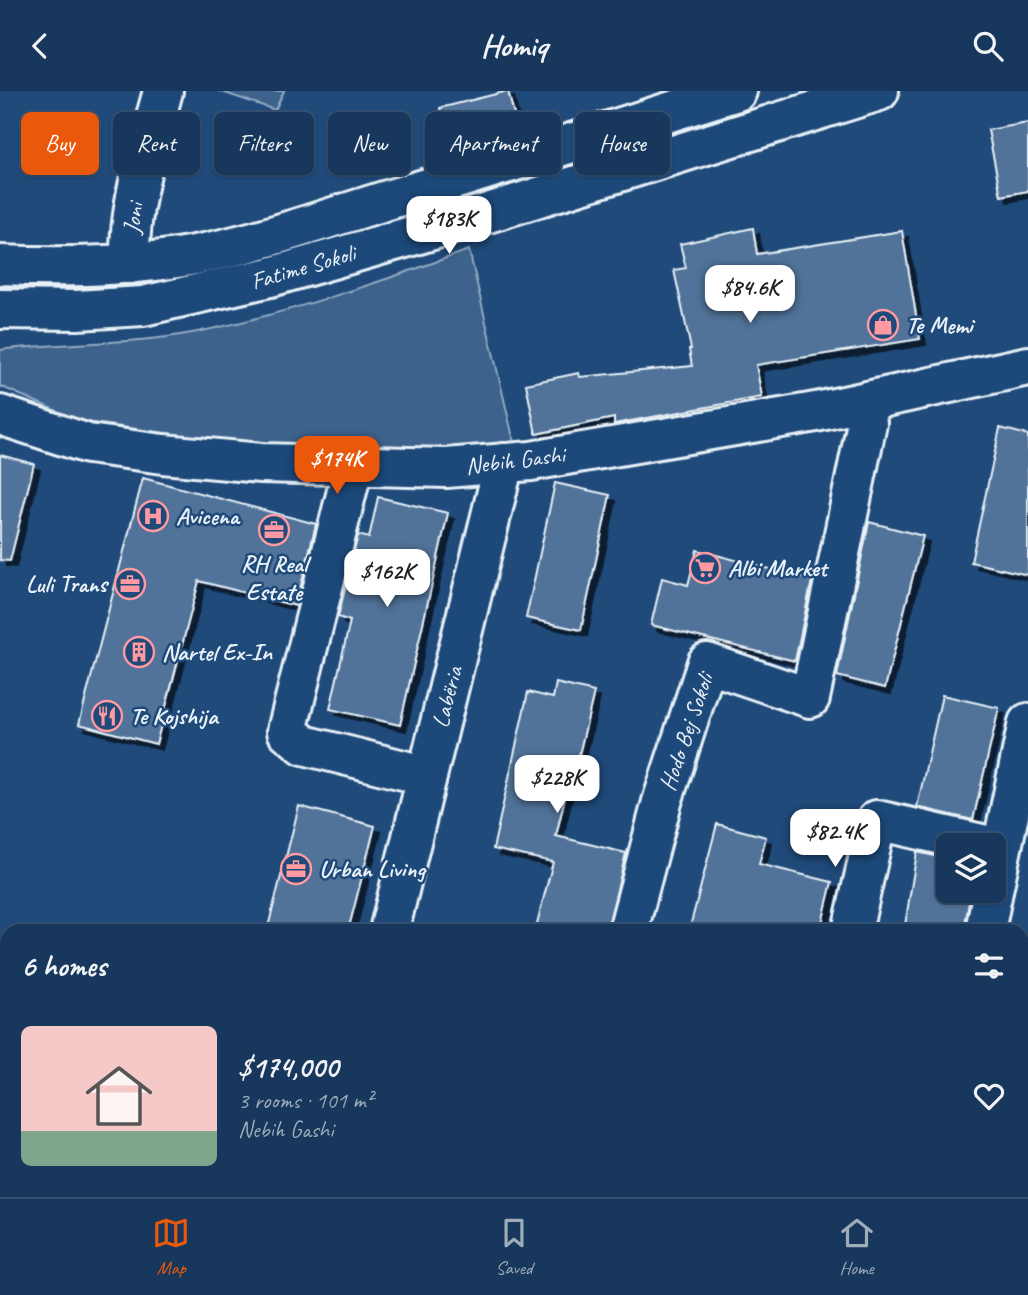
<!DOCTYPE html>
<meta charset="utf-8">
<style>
body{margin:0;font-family:Caveat,sans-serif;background:#203f62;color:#f1f3f6;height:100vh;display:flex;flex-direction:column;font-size:26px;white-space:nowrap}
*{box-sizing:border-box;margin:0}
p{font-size:23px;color:#9eacbb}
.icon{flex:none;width:38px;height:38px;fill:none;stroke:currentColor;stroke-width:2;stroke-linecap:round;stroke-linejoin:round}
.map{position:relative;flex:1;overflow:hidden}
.drawer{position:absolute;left:0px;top:833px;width:1029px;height:273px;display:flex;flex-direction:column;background:#17385c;border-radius:21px 21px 0 0;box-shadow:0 2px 5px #0004,0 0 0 2px #365272}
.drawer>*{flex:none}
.banner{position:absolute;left:21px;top:21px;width:987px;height:63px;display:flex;gap:14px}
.tools{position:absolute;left:936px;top:742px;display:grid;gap:14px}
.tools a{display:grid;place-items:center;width:70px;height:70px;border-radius:10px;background:#17385c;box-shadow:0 2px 5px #0004,0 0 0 2px #365272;font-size:35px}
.price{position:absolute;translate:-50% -60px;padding:0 16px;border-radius:14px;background:#fff;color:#222;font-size:23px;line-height:46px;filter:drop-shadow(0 2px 4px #0008)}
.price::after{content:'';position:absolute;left:50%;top:42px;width:21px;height:16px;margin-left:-10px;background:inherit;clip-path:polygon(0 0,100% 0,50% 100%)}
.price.selected{background:#ea580c;color:#fff}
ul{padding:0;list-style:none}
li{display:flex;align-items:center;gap:21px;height:175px;padding:0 21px}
li span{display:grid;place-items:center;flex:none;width:196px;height:140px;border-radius:10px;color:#555}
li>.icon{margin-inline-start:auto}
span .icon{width:84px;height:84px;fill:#fffc;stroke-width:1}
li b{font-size:30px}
h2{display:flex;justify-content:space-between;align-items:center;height:84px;padding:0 21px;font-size:30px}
.tag{padding:0 24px;border-radius:10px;background:#17385c;box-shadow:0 2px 5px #0004,0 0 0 2px #365272;font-size:24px;line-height:63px}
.tag.selected{background:#ea580c;color:#fff}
header{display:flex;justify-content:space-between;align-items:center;height:91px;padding:0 21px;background:#17385c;font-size:32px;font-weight:800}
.menu{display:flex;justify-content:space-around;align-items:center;height:98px;border-top:2px solid #365272;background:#17385c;font-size:19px;color:#9eacbb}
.menu a{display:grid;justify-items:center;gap:4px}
.menu .selected{color:#ea580c}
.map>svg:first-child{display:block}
</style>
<header><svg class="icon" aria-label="back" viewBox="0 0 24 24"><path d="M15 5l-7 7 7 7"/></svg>Homiq<svg class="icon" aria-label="search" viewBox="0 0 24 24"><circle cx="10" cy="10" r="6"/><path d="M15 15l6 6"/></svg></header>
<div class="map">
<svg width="1028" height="1106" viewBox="0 0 1028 1106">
<defs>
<filter id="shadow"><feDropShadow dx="6" dy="6" stdDeviation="0" flood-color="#0009"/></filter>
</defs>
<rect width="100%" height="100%" fill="#1f4a7a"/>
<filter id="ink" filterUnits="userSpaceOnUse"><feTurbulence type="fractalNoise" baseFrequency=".0143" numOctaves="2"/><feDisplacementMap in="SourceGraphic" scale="14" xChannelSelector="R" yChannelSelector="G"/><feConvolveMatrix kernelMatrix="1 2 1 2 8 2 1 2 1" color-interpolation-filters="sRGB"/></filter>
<g filter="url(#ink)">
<g fill="#3c628c" stroke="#92aac2" stroke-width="2">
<polygon points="219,0 284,0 275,19"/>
<path d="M469,159L518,368L260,355L80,330L0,295V259C65,251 133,254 197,241C290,222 380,191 469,159Z"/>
</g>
<g fill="#517399" stroke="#e8f1f8" stroke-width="2" filter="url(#shadow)">
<polygon points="508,0 515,28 447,45 440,17"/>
<polygon points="1028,32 1028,100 1001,105 988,39"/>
<polygon points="753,137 757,163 902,140 920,248 756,274 762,306 614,333 614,327 536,343 526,293 579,282 580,286 692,275 689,258 691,258 674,179 686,177 680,153"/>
<polygon points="1000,337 1028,344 1028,484 971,471"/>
<polygon points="0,364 34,373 10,470 0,469"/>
<polygon points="143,387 316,433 296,515 199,490 156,653 79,633"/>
<polygon points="555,392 610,404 581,539 526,527"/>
<polygon points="378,406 448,422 400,634 330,618 350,530 338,526 358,444 369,447"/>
<polygon points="869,431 923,445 885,597 837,585"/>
<polygon points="697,459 812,489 795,570 651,534 662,487 688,494"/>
<polygon points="556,592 594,601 578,668 574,667 556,745 626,762 607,840 535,840 553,771 493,758 528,601 553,607"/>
<polygon points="942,604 999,617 973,729 917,716"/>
<polygon points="299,715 375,735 348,840 267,840"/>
<polygon points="717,733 766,746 759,773 832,791 820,840 689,840"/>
<polygon points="917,761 948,768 948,800 971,800 964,840 904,840"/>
</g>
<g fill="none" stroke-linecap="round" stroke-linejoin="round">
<g stroke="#e8f1f8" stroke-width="44">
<g id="street">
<path d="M130,173C128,114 148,57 163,0"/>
<polyline points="0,324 88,353 163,363 261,372 446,377 531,370 816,321 1028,275"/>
<polyline points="353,376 287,640 304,654 427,685"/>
<polyline points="994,795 1028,632"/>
<polyline points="389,840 504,372"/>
<polyline points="628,840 662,711 707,572 810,607 867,332"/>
<polyline points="852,840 877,729 986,754"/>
<polyline points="985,840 993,800"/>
<polyline points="62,1106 64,1099"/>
<polyline points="324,1106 326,1099"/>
<polyline points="558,1106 559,1099"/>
<polyline points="795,1106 796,1099"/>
<polyline points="929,1106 931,1099"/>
</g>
</g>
<g stroke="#e8f1f8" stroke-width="44">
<g id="secondary">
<path d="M0,174C66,177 130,176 195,164C262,151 328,127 394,107C509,73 622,35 737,0"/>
<polyline points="0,218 77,219 143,215 270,186 446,135 879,0"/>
</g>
</g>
<use href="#street" stroke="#1f4a7a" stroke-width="38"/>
<use href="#secondary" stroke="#1f4a7a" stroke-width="38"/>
</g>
</g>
<defs>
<g id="shop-ring" transform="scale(1.575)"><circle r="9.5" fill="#1f4a7a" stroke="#ff9aa2" stroke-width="1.5"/><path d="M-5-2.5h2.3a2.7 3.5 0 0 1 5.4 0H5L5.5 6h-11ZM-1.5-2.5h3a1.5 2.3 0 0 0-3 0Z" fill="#ff9aa2"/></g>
<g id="hospital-ring" transform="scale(1.575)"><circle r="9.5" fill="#1f4a7a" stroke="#ff9aa2" stroke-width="1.5"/><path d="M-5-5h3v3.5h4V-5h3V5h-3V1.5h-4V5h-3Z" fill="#ff9aa2"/></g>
<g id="office-ring" transform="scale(1.575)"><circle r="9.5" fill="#1f4a7a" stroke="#ff9aa2" stroke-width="1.5"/><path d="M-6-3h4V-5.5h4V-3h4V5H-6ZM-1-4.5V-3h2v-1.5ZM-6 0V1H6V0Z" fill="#ff9aa2"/></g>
<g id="supermarket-ring" transform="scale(1.575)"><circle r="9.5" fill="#1f4a7a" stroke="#ff9aa2" stroke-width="1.5"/><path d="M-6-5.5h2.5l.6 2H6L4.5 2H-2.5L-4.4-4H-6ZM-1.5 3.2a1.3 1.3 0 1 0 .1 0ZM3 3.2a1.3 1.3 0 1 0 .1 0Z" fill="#ff9aa2"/></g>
<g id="building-ring" transform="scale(1.575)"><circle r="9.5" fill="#1f4a7a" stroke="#ff9aa2" stroke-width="1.5"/><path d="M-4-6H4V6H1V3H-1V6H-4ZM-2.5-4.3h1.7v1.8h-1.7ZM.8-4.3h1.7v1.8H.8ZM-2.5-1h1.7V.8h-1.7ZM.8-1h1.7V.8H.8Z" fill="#ff9aa2"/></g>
<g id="restaurant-ring" transform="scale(1.575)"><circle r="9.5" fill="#1f4a7a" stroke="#ff9aa2" stroke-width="1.5"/><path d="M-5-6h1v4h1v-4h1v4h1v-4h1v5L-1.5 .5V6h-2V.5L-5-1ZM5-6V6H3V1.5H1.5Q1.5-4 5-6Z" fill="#ff9aa2"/></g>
</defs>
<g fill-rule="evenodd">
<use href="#shop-ring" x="883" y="234"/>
<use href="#hospital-ring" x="153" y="425"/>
<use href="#office-ring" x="274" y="439"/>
<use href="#supermarket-ring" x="705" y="477"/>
<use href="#office-ring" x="130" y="493"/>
<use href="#building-ring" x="139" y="561"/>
<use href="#restaurant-ring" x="107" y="625"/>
<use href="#office-ring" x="296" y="778"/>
</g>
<g text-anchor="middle" stroke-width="5" stroke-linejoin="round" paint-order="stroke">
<g font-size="24" fill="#e8f1f8" stroke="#1f4a7a">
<text transform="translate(133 127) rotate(-82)" y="8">Joni</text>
<text transform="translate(303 176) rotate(-16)" y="8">Fatime Sokoli</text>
<text transform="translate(515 369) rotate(-7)" y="8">Nebih Gashi</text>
<text transform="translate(447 606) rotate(-76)" y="8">Labëria</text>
<text transform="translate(686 641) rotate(-71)" y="8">Hodo Bej Sokoli</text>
</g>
<g font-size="24" font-weight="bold" fill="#e8f1f8" stroke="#1f4a7a" text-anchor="start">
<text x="906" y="242">Te Memi</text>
<text x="176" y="433">Avicena</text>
<text x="274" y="481" text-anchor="middle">RH Real<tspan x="274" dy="28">Estate</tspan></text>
<text x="728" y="485">Albi Market</text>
<text x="107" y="501" text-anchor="end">Luli Trans</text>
<text x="162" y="569">Nartel Ex-In</text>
<text x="130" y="633">Te Kojshija</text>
<text x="319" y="786">Urban Living</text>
</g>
</g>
</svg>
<div class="tools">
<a><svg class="icon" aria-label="layers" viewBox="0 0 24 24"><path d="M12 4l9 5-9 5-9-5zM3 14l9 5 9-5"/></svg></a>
</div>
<b class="price" style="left:449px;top:165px">$183K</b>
<b class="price" style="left:750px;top:234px">$84.6K</b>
<b class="price selected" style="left:337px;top:405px">$174K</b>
<b class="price" style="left:387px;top:518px">$162K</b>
<b class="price" style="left:557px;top:724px">$228K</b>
<b class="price" style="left:835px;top:778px">$82.4K</b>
<div class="banner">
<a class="tag selected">Buy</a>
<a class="tag">Rent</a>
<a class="tag">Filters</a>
<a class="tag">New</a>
<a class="tag">Apartment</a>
<a class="tag">House</a>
</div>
<section class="drawer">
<h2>6 homes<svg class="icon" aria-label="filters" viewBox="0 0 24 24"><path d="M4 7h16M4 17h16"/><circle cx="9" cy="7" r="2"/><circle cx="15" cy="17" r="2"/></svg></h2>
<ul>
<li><span style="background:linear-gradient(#f6c9c9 75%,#7fa58c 0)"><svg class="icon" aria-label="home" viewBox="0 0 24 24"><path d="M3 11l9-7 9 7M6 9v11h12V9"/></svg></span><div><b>$174,000</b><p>3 rooms · 101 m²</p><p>Nebih Gashi</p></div><svg class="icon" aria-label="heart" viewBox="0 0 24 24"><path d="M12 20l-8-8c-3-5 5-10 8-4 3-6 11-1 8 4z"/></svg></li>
</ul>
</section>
</div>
<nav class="menu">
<a class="selected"><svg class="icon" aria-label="map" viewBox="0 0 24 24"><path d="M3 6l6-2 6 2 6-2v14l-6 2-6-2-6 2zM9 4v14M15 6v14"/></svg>Map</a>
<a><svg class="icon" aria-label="saved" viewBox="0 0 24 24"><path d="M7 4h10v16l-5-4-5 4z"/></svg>Saved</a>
<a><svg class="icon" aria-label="home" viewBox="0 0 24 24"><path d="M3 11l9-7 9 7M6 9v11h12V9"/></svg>Home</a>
</nav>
